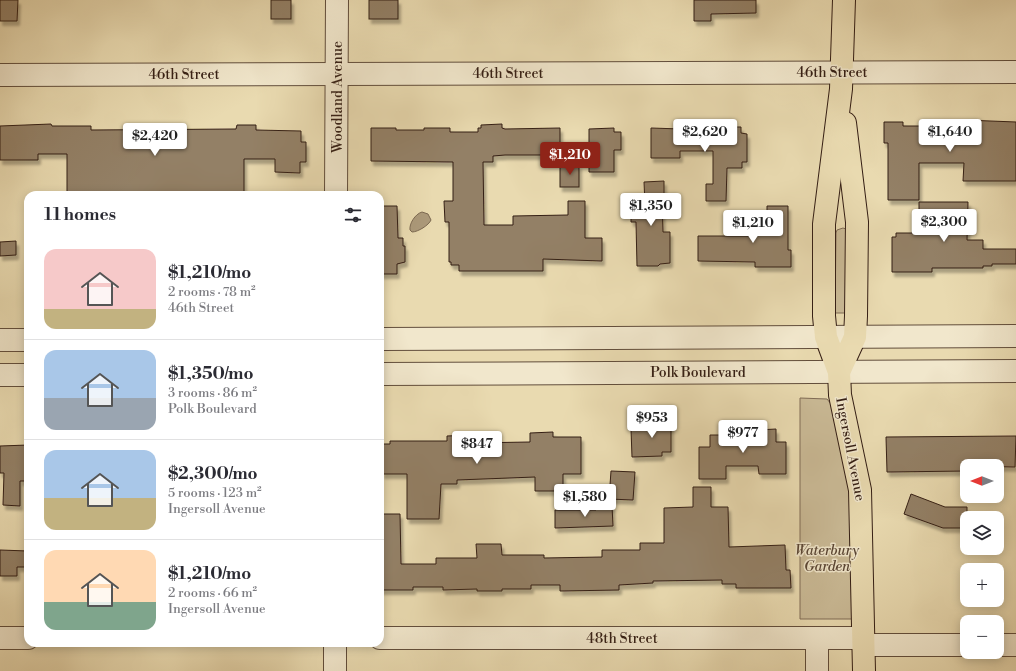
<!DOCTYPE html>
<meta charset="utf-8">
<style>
body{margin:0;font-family:"Libre Bodoni",serif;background:#f7f7f7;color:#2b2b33;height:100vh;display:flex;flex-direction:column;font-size:15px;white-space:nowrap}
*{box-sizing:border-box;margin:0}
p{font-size:13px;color:#7c7c81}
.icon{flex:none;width:22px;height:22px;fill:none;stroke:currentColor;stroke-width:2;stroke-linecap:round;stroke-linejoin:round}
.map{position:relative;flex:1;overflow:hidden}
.panel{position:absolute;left:24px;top:191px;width:360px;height:456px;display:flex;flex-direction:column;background:#fff;border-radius:12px;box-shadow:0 2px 10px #0003}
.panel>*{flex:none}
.needle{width:26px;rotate:270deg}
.controls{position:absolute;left:960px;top:459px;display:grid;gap:8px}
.controls a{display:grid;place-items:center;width:44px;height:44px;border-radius:8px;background:#fff;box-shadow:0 2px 10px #0003;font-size:20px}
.price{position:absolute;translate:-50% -34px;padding:0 9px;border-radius:4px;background:#fff;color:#222;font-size:13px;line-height:26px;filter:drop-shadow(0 1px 2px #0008)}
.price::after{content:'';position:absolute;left:50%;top:24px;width:12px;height:9px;margin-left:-6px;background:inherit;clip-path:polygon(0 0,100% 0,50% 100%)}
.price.active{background:#8f2418;color:#fff}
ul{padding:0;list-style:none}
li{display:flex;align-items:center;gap:12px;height:100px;padding:0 20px}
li+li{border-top:1px solid #e1e1e2}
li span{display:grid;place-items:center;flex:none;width:112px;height:80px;border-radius:12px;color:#555}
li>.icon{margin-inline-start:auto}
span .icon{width:48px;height:48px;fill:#fffc;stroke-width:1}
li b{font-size:17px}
h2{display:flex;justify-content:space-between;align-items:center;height:48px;padding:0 20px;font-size:17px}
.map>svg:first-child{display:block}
</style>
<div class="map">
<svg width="1016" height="671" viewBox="0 0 1016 671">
<defs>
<filter id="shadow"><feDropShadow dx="2.5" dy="4.5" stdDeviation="1" flood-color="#0004"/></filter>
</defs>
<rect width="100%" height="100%" fill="#e9dab0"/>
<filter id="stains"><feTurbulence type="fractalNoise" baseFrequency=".005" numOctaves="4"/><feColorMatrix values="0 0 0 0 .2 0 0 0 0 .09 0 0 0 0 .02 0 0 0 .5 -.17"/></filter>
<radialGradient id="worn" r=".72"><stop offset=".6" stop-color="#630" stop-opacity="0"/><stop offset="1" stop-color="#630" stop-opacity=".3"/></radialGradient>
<g fill="#caba96" stroke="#806c56">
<polygon points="843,228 846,229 848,313 835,313 836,233 837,230"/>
<polygon points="800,398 827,399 831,404 852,491 853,619 800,619"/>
</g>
<path fill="#ac9a7b" stroke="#7c6952" d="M422,212L428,214L431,220C429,225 418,232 412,232L410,230C409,224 415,214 422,212Z"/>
<g fill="#938066" stroke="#351f15" filter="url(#shadow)">
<polygon points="0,0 18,0 17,21 0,21"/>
<rect x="271" y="0" width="20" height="19"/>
<rect x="369" y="0" width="29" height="19"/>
<polygon points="694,0 756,0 756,13 711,14 711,21 694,21"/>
<polygon points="965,120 1016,122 1016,181 963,181 964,163 919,163 919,200 888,200 888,143 884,143 884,122 903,122 903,126 922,126 925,129 949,129 949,122 965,122"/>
<polygon points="51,124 52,126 91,126 91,130 236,129 237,125 256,125 256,130 301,131 301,142 306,142 306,162 300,162 300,173 275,172 275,159 244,159 244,195 67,195 67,154 38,154 38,160 0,160 0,126"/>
<polygon points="502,124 502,128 505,129 560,128 560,155 505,155 493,156 493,162 483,162 484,225 513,225 513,216 568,215 568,201 585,201 585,238 602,238 602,261 543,259 543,271 459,271 459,265 451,265 451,262 449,262 449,222 445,222 444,201 453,201 453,162 371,161 371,128 396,128 396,130 424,130 424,128 450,128 450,132 478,132 478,128 481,128 481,125"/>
<polygon points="714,127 741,127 741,133 747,134 747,162 742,162 742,168 727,168 726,201 706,201 706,184 713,184 713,151 680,151 680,158 651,158 651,128 681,129 681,136 714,137"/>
<polygon points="614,128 614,132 621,132 621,150 614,150 614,172 589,172 589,129"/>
<rect x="560" y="165" width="19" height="22"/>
<polygon points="664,181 664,200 662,200 663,232 670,232 670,263 660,264 658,266 637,266 636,222 631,222 631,204 645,204 644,182"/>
<polygon points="919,202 968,202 967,240 983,240 983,249 1016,249 1016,264 992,264 992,266 983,266 983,268 932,268 932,272 892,272 892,237 896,237 896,233 919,233"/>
<polygon points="380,206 397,206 398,238 403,238 403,246 405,246 405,262 397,264 397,274 380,274"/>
<polygon points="767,206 788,206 788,250 791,250 791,267 755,267 755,262 698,261 698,236 757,236 757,222 767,222"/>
<polygon points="16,241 16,255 0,256 0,242"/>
<polygon points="671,421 671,452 662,452 662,456 632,457 631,429 644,428 644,422"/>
<polygon points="776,429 776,442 786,442 786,474 759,474 758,466 726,466 726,479 699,479 699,447 710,447 710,435 758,435 758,430"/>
<polygon points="553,432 553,437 581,437 581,474 563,474 563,491 535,491 535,477 457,480 457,484 441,484 439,519 407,519 407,474 382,474 382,467 380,467 380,444 390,444 390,441 447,441 447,436 471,435 471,443 530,442 530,433"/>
<polygon points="1016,436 1015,467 967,466 967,471 887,472 886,437"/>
<polygon points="28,445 28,481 20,481 20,506 3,505 4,473 0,473 0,446"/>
<polygon points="611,471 635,472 633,500 609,499"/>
<polygon points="693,487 711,487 711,507 728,507 729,547 785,545 786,570 790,570 791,588 736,588 736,584 722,584 722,580 653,581 653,583 619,585 619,590 560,591 560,585 531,585 531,589 502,589 502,591 477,591 477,589 443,590 443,587 413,587 413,590 380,590 380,514 400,514 401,564 436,564 436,558 477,558 476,544 501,544 502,555 544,555 544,558 602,557 602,550 640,550 640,543 664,543 664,508 693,507"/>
<polygon points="911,494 945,507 967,507 967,528 943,528 904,514"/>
<polygon points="596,506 612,506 613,526 555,528 555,510 596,510"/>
<polygon points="0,550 28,551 28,567 17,567 17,576 0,576"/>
</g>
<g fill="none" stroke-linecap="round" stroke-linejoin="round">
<g stroke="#624e3c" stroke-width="24">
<g id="minor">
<polyline points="0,75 1016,72"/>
<polyline points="336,195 337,0"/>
<polyline points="380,339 1016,336"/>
<polyline points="0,340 28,340"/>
<polyline points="380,374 1016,371"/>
<polyline points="0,375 28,375"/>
<polyline points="0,638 28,638"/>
<polyline points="380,638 863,638"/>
<polyline points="817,638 817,671"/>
<polyline points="335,643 335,671"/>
<polyline points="863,645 967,645"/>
<polyline points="997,645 1016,645"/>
</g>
</g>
<g stroke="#351f15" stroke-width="24">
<g id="major">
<polyline points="844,0 841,89 824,224 824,316 826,337 839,372 840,395 860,490 864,671"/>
<polyline points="839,372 855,337 856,316 857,222 845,123"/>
</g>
</g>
<use href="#minor" stroke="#f1e7cc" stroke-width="22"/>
<use href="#major" stroke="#e9dab0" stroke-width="22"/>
</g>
<g text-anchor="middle" stroke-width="3" stroke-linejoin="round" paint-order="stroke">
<g font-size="14" fill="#351f15" stroke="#f1e7cc">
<text x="832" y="77">46th Street</text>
<text x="508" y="78">46th Street</text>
<text x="184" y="79">46th Street</text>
<text transform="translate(337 97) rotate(-90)" y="5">Woodland Avenue</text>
<text x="698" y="377">Polk Boulevard</text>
<text transform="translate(851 449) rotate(79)" y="5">Ingersoll Avenue</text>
<text x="622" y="643">48th Street</text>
</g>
<g font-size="14" font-style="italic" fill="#5a4635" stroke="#f1e7cc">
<text x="827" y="555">Waterbury<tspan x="827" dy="16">Garden</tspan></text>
</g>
</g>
<rect width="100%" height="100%" filter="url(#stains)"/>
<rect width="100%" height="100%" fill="url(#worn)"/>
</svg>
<div class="controls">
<a><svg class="needle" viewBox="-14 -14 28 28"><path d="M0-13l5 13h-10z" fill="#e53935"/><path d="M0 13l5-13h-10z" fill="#7c7c81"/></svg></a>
<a><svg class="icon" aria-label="layers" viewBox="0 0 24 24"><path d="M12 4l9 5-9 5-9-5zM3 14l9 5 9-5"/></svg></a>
<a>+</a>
<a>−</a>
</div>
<b class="price" style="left:705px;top:153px">$2,620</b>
<b class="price" style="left:950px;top:153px">$1,640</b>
<b class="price" style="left:155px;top:157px">$2,420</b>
<b class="price active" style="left:570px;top:176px">$1,210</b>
<b class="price" style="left:651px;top:227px">$1,350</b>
<b class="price" style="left:944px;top:243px">$2,300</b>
<b class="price" style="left:753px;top:244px">$1,210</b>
<b class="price" style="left:652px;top:439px">$953</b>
<b class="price" style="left:743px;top:454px">$977</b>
<b class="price" style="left:477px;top:465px">$847</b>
<b class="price" style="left:585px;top:518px">$1,580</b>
<section class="panel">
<h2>11 homes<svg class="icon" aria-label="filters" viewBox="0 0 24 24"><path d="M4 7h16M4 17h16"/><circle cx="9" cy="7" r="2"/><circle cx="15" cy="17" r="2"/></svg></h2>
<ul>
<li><span style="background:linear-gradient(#f6c9c9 75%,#c2b280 0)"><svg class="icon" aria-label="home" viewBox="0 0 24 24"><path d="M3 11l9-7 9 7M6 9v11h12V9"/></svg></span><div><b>$1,210/mo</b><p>2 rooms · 78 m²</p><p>46th Street</p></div></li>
<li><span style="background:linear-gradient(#a9c7e8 60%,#9aa5b1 0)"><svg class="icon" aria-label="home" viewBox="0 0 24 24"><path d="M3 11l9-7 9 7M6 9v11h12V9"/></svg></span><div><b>$1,350/mo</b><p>3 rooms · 86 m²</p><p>Polk Boulevard</p></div></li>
<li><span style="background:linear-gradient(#a9c7e8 60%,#c2b280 0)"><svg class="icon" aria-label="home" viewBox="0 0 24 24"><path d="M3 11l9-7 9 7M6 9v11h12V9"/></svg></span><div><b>$2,300/mo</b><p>5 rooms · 123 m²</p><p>Ingersoll Avenue</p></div></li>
<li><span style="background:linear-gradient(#ffd9b3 65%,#7fa58c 0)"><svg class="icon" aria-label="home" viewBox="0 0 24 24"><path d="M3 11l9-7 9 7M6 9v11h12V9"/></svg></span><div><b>$1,210/mo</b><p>2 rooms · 66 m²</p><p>Ingersoll Avenue</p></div></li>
</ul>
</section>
</div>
